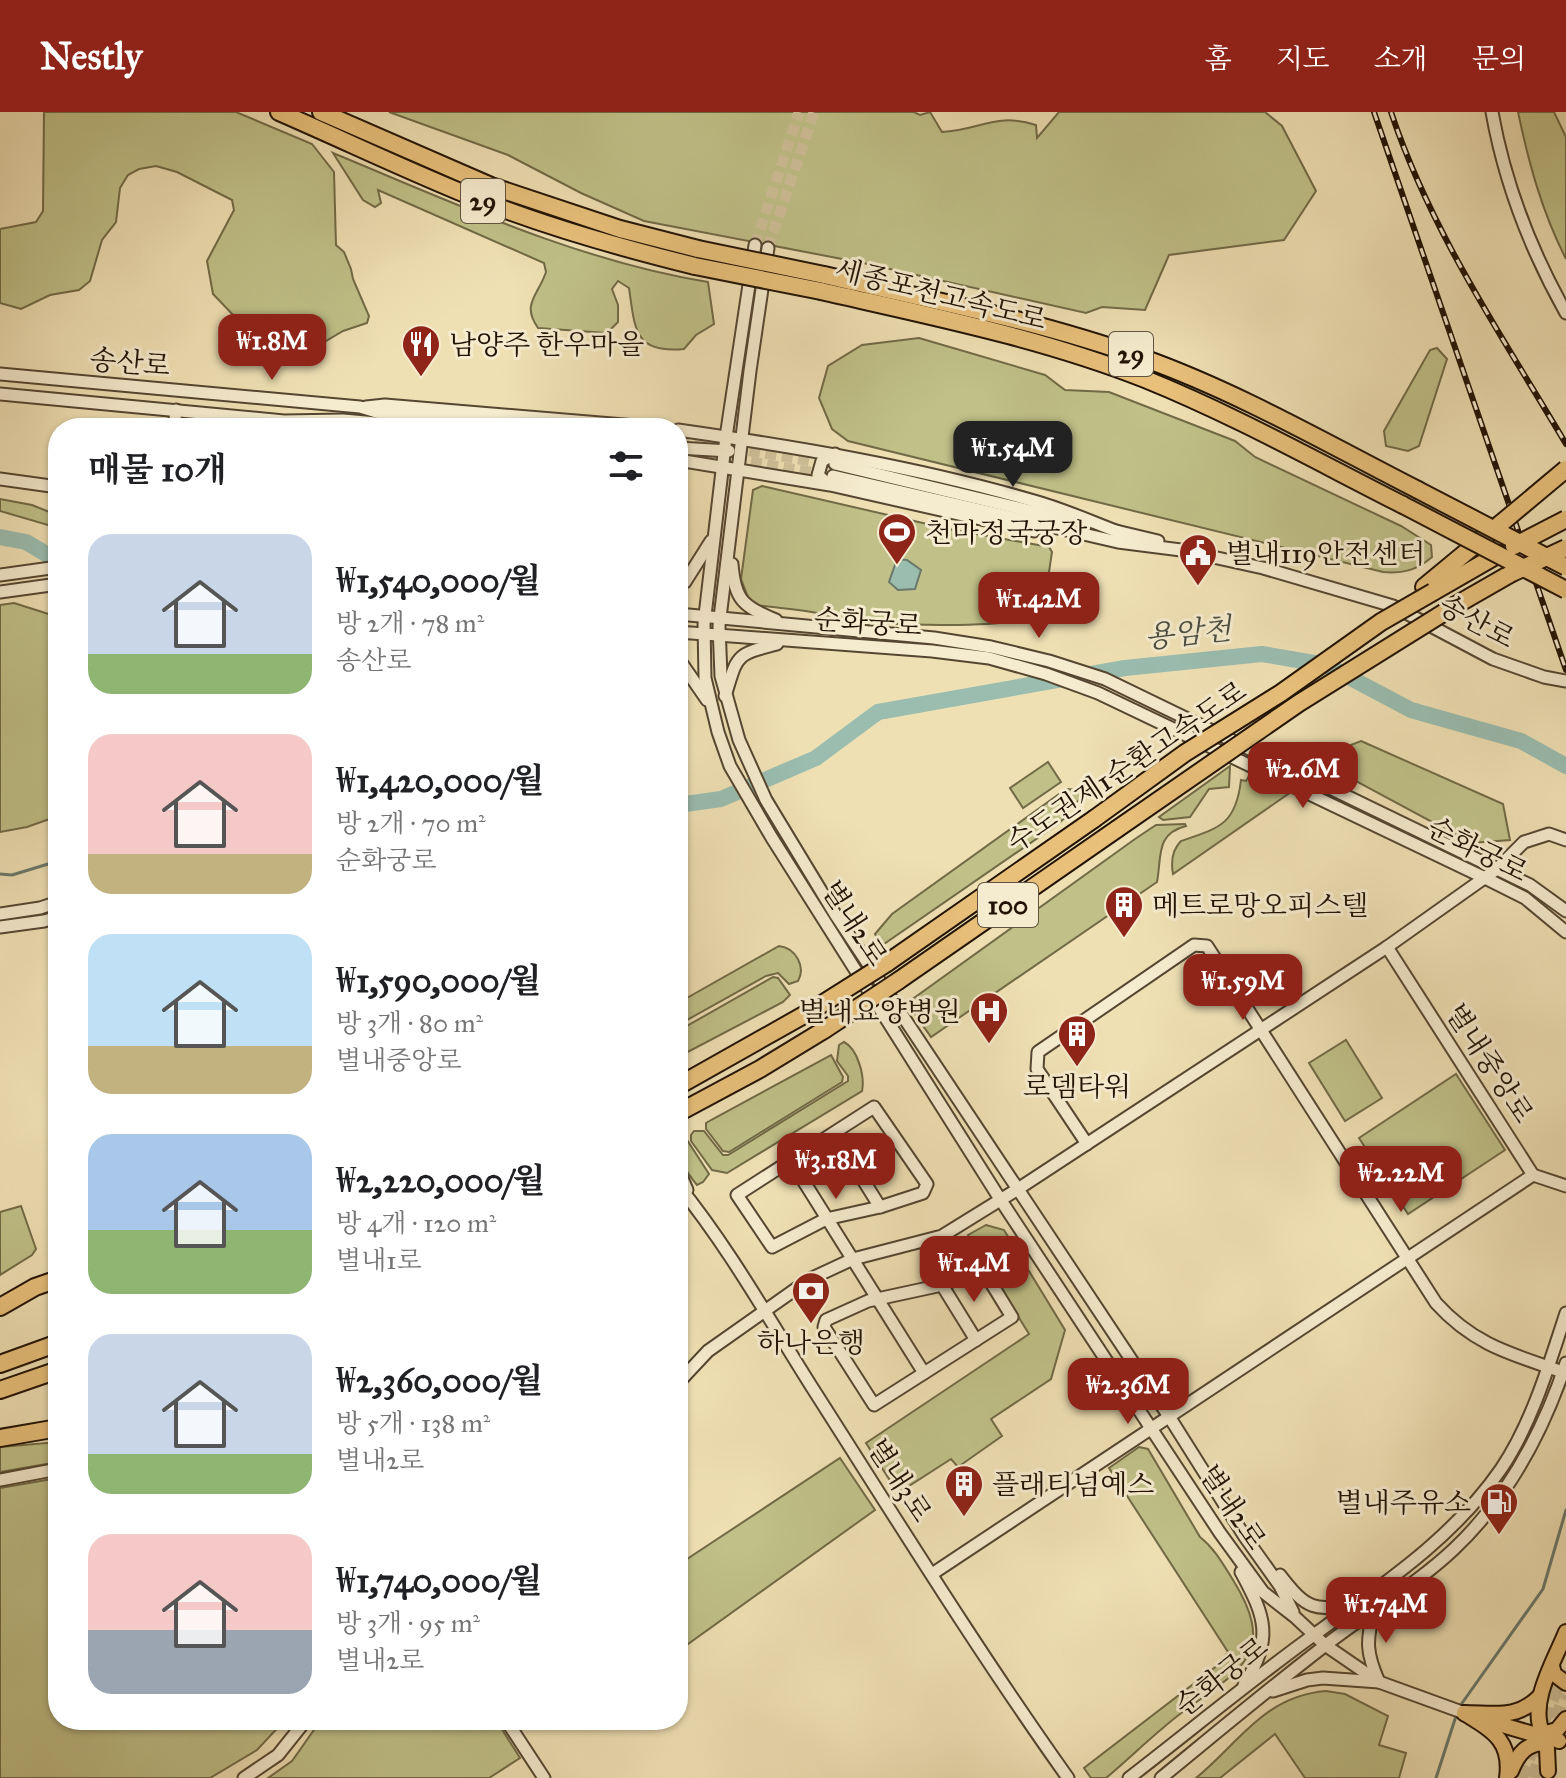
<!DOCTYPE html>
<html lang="ko">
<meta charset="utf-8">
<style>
body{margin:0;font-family:"IM FELL Great Primer","Noto Serif KR",serif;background:#f6f6f6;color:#202124;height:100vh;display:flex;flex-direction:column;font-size:30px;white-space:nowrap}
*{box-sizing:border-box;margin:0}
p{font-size:26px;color:#757577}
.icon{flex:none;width:44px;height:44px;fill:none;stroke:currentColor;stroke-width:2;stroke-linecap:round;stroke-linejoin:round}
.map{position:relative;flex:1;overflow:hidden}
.details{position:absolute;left:48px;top:306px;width:640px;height:1312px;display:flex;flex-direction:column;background:#fff;border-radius:32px;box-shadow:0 2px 6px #0004}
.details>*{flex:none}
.price{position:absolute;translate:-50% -68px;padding:0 18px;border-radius:16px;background:#8f2418;color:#fff;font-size:26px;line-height:52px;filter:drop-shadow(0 2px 4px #0008)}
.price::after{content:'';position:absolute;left:50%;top:48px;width:24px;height:18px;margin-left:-12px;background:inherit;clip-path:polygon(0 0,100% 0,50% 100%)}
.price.selected{background:#222;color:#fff}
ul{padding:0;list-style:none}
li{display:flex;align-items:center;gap:24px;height:200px;padding:0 40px}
li span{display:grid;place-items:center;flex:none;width:224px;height:160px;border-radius:24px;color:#555}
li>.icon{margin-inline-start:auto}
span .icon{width:96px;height:96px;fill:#fffc;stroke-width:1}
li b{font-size:34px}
h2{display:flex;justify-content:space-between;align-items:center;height:96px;padding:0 40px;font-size:34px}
header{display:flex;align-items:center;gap:48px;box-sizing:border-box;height:112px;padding:0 40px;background:#8f2418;color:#fff}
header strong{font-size:38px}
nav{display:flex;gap:44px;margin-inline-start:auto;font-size:28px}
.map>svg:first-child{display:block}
</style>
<header>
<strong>Nestly</strong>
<nav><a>홈</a><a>지도</a><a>소개</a><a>문의</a></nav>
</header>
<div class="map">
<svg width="1566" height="1666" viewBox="0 0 1566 1666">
<rect width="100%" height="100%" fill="#efe0b4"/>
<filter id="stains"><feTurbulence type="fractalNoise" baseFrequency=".0025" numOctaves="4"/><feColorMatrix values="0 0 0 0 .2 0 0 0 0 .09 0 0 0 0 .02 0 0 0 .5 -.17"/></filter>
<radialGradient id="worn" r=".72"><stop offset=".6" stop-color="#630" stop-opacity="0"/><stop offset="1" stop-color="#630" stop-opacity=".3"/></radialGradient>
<g fill="#c0c088" stroke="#716a46" stroke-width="2">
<polygon points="44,0 236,0 312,32 334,60 336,133 344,140 351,157 353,167 369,204 367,211 343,219 326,229 287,230 257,221 235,205 213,182 207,149 234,98 232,88 177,60 156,54 139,57 128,63 120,76 116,110 102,128 90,169 79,178 50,183 21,197 0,191 0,117 36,110 43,99"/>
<path d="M389,0H914L920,3L930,0L942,20C981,18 996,0 1036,13L1037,26L1059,0H1265L1282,14L1316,79L1284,128L1169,143L1145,198L1102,195L1086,201L863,151L644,109L581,81L508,43Z"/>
<path d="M1518,0H1554L1566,25V147C1542,100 1529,52 1518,0Z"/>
<path d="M333,41C454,91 578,149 708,170L714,212L696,223L684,237C634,242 635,217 629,176L618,169L612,177L618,193V210L607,221L538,216C521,192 538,184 546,160L544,151L378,78L381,91L375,95L363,88Z"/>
<path d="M919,226L1045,263L1065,278L1109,280L1235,329L1255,345L1401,414L1431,433L1432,445C1417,458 1403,462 1383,460L848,329L832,317L819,286L828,254L862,233Z"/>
<polygon points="1437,236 1447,247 1419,334 1408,339 1386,334 1384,319 1430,238"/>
<path d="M762,374L949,417L1049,435L1052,440L1043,500C1023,519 874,513 841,508C833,507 826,503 817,501C797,497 776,496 756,493L748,485L741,467L753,378Z"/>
<polygon points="0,387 32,393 57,403 58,416 0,399"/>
<polygon points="14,491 58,505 58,704 27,715 0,720 0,493"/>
<polygon points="1361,629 1503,692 1510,728 1471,731 1315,647"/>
<polygon points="1048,650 1061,670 1023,696 1010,676"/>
<polygon points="1230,654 1229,675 1209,677 1190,705 1163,708 1159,705"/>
<path d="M1249,664L1291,680L1173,762C1171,751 1172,738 1181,729C1220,716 1236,712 1241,668L1246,669Z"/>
<polygon points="1066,677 1080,678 1087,683 1068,696 1068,703 1058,712 884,832 880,832 875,822 892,802"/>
<path d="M1185,712L1186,714C1155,722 1162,744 1157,770L931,925L907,891L1135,727L1156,713Z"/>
<path d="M779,834C796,836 806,855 798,869L789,872L778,861L766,864L678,913V891Z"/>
<polygon points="773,865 778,866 790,883 783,890 678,945 678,919"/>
<polygon points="1346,928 1382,986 1345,1009 1309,951"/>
<path d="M844,930C858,937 865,965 862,979L727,1061L712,1058L691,1029V1023L694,1019H704L723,1043H728L848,969V964L837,949L839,933Z"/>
<polygon points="831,943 843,965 842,970 729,1040 723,1039 706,1017 706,1011 711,1008"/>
<polygon points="1456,962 1505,1038 1408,1102 1359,1026"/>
<path d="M682,1027L687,1028L709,1062L703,1070L697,1073C686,1060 678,1046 678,1030Z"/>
<polygon points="21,1094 36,1137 32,1143 0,1163 0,1100"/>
<polygon points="986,1113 1004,1118 1065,1218 1051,1267 991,1307 1002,1324 958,1355 951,1347 898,1381 866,1331 1029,1222 968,1123"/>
<polygon points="58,1330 58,1350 0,1360 0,1335"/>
<path d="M1139,1335L1148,1337L1200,1425C1215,1437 1223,1452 1233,1468C1281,1545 1235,1560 1180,1602C1154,1622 1131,1645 1106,1666H1091L1084,1656L1218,1553L1228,1540L1109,1356Z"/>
<polygon points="840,1346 875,1398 688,1532 678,1516 678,1453"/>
<polygon points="58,1366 58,1608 285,1608 257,1638 210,1666 0,1666 0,1376"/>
<path d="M1326,1579L1345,1582L1388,1604L1379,1633L1406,1641L1399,1666H1305L1275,1622L1220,1666H1196C1239,1631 1264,1584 1326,1579Z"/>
<polygon points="321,1608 496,1608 520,1646 489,1666 268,1666 292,1649"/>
</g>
<polygon fill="#9abdb0" stroke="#6a796c" stroke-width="2" points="897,447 907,448 921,458 915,477 898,478 889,470"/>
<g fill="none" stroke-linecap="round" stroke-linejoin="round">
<g stroke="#6a796c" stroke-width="3">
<polyline points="0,762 12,763 58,749"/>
<polyline points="1460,1594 1543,1477 1566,1398"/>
<polyline points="1436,1666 1457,1601"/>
</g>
<g stroke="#9abdb0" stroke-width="16">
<polyline points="0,425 26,430 58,449"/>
<polyline points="678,693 721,687 816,646 878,600 1125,556 1262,542 1326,553 1411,598 1521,629 1566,654"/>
</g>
<g stroke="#d0c19a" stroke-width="11" stroke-dasharray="11 5.5" stroke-linecap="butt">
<polyline points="755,133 799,0"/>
<polyline points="768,136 814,0"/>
<polyline points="678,330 708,333"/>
<polyline points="733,336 830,352"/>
<polyline points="702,342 828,363"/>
</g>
<g stroke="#d0c19a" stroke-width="14" stroke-dasharray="14 7" stroke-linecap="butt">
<polyline points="1520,1666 1563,1560"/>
<polyline points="1533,1666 1566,1583"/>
</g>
<g stroke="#554631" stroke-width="15">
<g id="minor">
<path d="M1492,0C1505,73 1530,137 1566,201"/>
<polyline points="755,133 726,325 704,512 705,566 718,620 730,654 772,726 1000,1087 1220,1421 1263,1480 1295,1505 1325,1533 1379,1570 1470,1603"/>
<polyline points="768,136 750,259 719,514 721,564 739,628 766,688 835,802 1170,1306 1245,1425 1280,1474 1293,1500"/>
<polyline points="0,262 360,295 383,302 541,316"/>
<polyline points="0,282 284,309 343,308 432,316"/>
<polyline points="366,295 385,293 660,316"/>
<polyline points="174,316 176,298"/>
<path d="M678,318C797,335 918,355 1034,389C1063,397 1092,410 1121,421"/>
<polyline points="678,336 729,339"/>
<polyline points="678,348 830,373 1034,419"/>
<polyline points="835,352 1072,409"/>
<polyline points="833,364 1118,430 1181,438 1263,456 1393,494 1493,547 1544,565 1566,569"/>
<polyline points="0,367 58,375"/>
<polyline points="828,372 818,363 822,349 835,342"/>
<polyline points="1116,419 1158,429"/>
<path d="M732,452C735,489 743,494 776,508"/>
<polyline points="0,463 58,455"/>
<polyline points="678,475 685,470 711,429"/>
<polyline points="0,480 58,472"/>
<polyline points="678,502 934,526 991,535 1049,549 1105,567 1530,773 1566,799"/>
<polyline points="678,520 932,539 989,546 1046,562 1098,581 1485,766 1525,786 1566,820"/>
<polyline points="678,546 707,588"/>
<path d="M725,584C738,543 734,543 777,532"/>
<polyline points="0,802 40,796 58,790"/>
<polyline points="0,815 44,809 58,805"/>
<polyline points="1387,835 1533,1063 1566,1074"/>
<polygon points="874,995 927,1072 923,1081 880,1095 826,1107 772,1135 737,1083"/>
<polyline points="834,1021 880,1095"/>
<path d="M1087,1032L1037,957L1038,940L1194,833L1207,834L1436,1191C1474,1233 1511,1242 1563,1260"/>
<polyline points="791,1049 924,1261"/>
<polyline points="678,1057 687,1078"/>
<path d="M678,1073C730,1137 771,1211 815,1280C898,1410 979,1541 1068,1666"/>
<polygon points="982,1156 1012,1205 874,1293 824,1215 826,1208 868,1189 942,1173"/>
<polyline points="942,1173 976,1228"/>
<polyline points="678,1271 708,1239 810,1167 853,1147 942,1124 1018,1077 1387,835 1497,757 1524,730 1549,722 1566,728"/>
<polyline points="0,1368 58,1357"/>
<path d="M1241,1460C1266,1506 1273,1526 1244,1573"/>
<polyline points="932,1462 1533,1063"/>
<path d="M1280,1463C1306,1497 1315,1501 1356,1490"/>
<path d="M1273,1579L1307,1568L1323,1566L1379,1570C1366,1541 1366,1529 1374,1498"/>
<polyline points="506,1608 544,1666"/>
<polyline points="244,1666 278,1643 306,1608"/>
<path d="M1129,1666C1190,1619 1249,1570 1311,1525C1379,1475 1452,1428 1501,1357C1532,1311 1549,1253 1566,1201"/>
<path d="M1161,1666C1216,1621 1271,1575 1327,1532C1368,1500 1416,1473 1454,1437C1508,1386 1543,1320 1566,1251"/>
</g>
</g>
<g stroke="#221305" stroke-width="18">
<g id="major">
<polyline points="1552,1554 1554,1562 1566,1571"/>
<path d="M1464,1601C1493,1619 1512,1629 1507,1666"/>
<path d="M1464,1601C1495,1601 1517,1608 1540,1584"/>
<polyline points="1492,1610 1550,1627"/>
<polyline points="1542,1622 1557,1618 1566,1607"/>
<polyline points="1538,1628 1547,1636 1548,1659"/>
<path d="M1559,1629L1543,1622C1528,1591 1554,1550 1566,1520"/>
<path d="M1511,1659C1519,1640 1526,1632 1547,1630"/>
</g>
</g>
<g stroke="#221305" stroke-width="20">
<g id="highway">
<path d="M279,0C346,29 412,61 480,88C550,116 622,136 695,154"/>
<polyline points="321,0 491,74 620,117 698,137"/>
<path d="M824,163C931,188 1039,209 1143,246C1238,280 1328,332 1418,378"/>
<path d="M821,179C930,204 1041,226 1145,267C1234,303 1318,350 1403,393"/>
<polyline points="1424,475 1499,413"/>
<polyline points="1433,480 1499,442"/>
<polyline points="1456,493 1510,462"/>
<polyline points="887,851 1094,707"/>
<polyline points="898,869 1117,717"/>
<polyline points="678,974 811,899"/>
<polyline points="678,1001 760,957 824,918"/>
<polyline points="0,1195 35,1175 58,1167"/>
<polyline points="0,1252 58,1231"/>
<polyline points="0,1278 58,1258"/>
<polyline points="0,1326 58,1316"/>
</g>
</g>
<use href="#minor" stroke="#f5ebce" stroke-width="11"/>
<use href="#major" stroke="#e8c07a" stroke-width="14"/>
<use href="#highway" stroke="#e8c07a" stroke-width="16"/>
<g stroke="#221305" stroke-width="6">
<g id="rail">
<polyline points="1374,0 1566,558"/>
<path d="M1391,0C1431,120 1502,224 1566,332"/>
</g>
</g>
<use href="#rail" stroke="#f5ebce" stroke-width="3" stroke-dasharray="9" stroke-linecap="butt"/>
<g stroke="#221305" stroke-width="20" stroke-linecap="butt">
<g id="highway-bridge">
<polyline points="698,137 824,163"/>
<polyline points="695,154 821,179"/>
<polyline points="1418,378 1566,455"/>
<polyline points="1403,393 1566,478"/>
<polyline points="1499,413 1566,357"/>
<polyline points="1514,434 1566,407"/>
<polyline points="1510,462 1566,436"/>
<polyline points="1094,707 1185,641 1281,581 1381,510 1433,480"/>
<polyline points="1117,717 1299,591 1456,493"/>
<polyline points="811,899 887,851"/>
<polyline points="824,918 898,869"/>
</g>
</g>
<use href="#highway-bridge" stroke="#e8c07a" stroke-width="16"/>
</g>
<defs>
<g id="restaurant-pin" transform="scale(2)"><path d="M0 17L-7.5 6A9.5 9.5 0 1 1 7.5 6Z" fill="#8f2418" stroke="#f5ebce"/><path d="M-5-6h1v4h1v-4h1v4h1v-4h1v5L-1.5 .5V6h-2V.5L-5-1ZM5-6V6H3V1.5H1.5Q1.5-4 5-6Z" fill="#fff"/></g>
<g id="stadium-pin" transform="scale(2)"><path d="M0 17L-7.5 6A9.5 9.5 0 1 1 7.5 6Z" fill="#8f2418" stroke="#f5ebce"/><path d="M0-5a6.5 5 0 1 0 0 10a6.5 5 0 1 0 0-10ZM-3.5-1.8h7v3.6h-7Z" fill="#fff"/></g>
<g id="civic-pin" transform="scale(2)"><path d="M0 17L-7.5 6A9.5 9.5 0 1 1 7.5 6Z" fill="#8f2418" stroke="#f5ebce"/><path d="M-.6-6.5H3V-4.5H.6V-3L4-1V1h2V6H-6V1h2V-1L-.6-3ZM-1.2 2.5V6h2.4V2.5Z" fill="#fff"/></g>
<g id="building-pin" transform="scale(2)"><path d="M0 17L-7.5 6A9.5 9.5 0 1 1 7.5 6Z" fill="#8f2418" stroke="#f5ebce"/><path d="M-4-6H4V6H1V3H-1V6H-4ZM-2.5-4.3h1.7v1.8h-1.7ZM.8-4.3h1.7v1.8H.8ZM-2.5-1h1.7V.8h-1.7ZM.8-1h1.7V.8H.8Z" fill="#fff"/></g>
<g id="hospital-pin" transform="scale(2)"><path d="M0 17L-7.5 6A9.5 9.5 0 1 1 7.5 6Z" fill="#8f2418" stroke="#f5ebce"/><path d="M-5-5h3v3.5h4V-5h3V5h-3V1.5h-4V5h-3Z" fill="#fff"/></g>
<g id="bank-pin" transform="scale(2)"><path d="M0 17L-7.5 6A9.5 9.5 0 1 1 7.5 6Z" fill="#8f2418" stroke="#f5ebce"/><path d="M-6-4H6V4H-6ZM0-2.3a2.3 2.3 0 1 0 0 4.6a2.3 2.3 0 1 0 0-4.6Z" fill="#fff"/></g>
<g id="fuel-pin" transform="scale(2)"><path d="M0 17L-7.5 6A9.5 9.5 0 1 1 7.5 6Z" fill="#8f2418" stroke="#f5ebce"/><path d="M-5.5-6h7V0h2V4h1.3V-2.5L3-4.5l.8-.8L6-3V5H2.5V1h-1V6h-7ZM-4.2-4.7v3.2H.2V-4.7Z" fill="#fff"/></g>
</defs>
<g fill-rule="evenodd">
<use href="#restaurant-pin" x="421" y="232"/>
<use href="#stadium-pin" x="897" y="420"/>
<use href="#civic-pin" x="1198" y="441"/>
<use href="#building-pin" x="1124" y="793"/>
<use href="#hospital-pin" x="989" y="899"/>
<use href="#building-pin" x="1077" y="922"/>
<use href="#bank-pin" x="811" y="1179"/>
<use href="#building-pin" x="964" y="1372"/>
<use href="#fuel-pin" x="1499" y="1390"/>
</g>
<g text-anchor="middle" stroke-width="6" stroke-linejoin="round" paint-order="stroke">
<g fill="#f5ebce" stroke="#615441" stroke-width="2">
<rect x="461" y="67" width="44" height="44" rx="6"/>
<rect x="1109" y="220" width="44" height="44" rx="6"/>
<rect x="978" y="771" width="60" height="44" rx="6"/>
</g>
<g font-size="26" font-weight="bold" fill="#221305">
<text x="483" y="98">29</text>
<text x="1131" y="251">29</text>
<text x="1008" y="802">100</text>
</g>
<g font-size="28" fill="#221305" stroke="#f5ebce">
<text transform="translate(941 182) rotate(14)" y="10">세종포천고속도로</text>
<text transform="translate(130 250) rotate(5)" y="10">송산로</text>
<text transform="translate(1477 509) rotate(28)" y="10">송산로</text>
<text transform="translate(868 510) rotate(4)" y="10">순화궁로</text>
<text transform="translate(1126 654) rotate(-34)" y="10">수도권제1순환고속도로</text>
<text transform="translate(1478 737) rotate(27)" y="10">순화궁로</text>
<text transform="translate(855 811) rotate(57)" y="10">별내2로</text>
<text transform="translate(1490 951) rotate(57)" y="10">별내중앙로</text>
<text transform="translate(900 1368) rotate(57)" y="10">별내3로</text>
<text transform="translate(1233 1395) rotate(56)" y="10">별내2로</text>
<text transform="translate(1221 1564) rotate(-38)" y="10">순화궁로</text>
</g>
<g font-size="28" fill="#221305" stroke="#f5ebce" text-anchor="start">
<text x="449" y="242">남양주 한우마을</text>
<text x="925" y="430">천마정국궁장</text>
<text x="1226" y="451">별내119안전센터</text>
<text x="1152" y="803">메트로망오피스텔</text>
<text x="961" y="909" text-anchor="end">별내요양병원</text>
<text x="1077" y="984" text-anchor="middle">로뎀타워</text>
<text x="811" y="1240" text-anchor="middle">하나은행</text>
<text x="992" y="1382">플래티넘예스</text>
<text x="1471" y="1400" text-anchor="end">별내주유소</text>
</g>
<g font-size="30" font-style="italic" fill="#4c4e41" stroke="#f5ebce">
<text transform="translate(1188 521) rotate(-6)" y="10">용암천</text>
</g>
</g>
<rect width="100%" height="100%" filter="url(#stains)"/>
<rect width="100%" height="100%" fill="url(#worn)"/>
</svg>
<b class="price" style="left:272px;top:270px">₩1.8M</b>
<b class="price selected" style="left:1013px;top:377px">₩1.54M</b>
<b class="price" style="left:1039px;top:528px">₩1.42M</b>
<b class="price" style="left:1303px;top:698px">₩2.6M</b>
<b class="price" style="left:1243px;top:910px">₩1.59M</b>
<b class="price" style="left:836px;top:1089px">₩3.18M</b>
<b class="price" style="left:1401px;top:1102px">₩2.22M</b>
<b class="price" style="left:974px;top:1192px">₩1.4M</b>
<b class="price" style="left:1128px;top:1314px">₩2.36M</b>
<b class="price" style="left:1386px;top:1533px">₩1.74M</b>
<section class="details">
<h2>매물 10개<svg class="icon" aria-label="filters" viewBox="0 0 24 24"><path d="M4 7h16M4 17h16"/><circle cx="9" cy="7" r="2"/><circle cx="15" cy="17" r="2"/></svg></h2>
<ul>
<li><span style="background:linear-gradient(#c9d6e8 75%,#8fb573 0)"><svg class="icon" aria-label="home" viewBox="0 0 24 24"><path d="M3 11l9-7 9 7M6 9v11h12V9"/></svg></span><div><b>₩1,540,000/월</b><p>방 2개 · 78 m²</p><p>송산로</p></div></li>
<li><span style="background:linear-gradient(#f6c9c9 75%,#c2b280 0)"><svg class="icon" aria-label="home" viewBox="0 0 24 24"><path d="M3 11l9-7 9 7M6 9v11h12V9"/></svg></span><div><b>₩1,420,000/월</b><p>방 2개 · 70 m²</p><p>순화궁로</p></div></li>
<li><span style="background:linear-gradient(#bfe0f5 70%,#c2b280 0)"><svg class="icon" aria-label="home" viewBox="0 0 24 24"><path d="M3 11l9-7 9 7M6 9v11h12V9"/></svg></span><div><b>₩1,590,000/월</b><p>방 3개 · 80 m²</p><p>별내중앙로</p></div></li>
<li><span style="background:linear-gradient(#a9c7e8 60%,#8fb573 0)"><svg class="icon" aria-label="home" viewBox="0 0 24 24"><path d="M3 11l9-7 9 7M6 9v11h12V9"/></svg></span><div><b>₩2,220,000/월</b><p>방 4개 · 120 m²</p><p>별내1로</p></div></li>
<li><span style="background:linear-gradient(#c9d6e8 75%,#8fb573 0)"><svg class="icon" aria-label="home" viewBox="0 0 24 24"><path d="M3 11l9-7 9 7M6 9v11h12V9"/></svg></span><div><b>₩2,360,000/월</b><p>방 5개 · 138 m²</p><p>별내2로</p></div></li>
<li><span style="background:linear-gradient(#f6c9c9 60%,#9aa5b1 0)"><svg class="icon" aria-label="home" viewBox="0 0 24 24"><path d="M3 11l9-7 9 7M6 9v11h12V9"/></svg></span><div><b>₩1,740,000/월</b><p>방 3개 · 95 m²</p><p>별내2로</p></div></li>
</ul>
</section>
</div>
